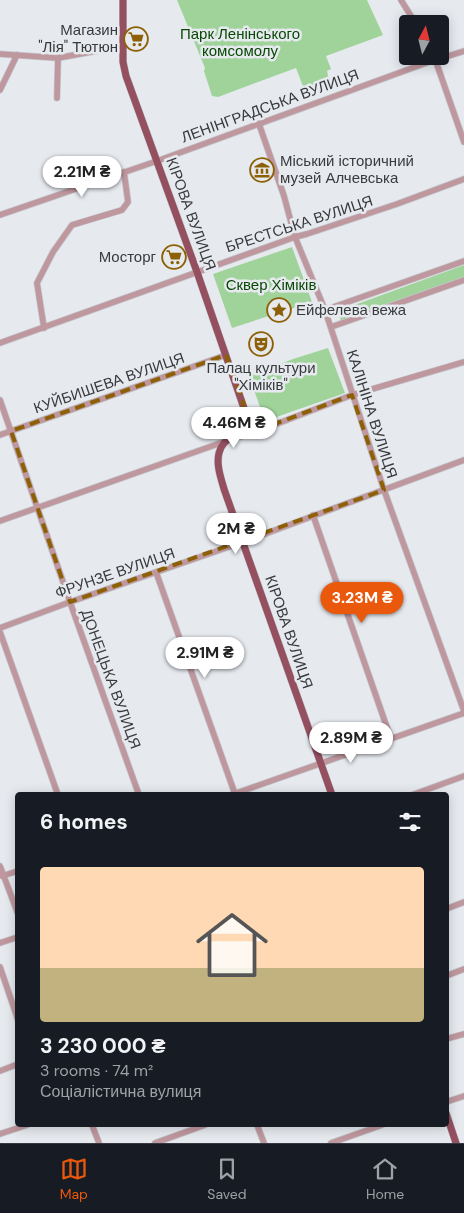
<!DOCTYPE html>
<meta charset="utf-8">
<style>
body{margin:0;font-family:"DM Sans",sans-serif;background:#242831;color:#f1f3f6;height:100vh;display:flex;flex-direction:column;font-size:19px;white-space:nowrap}
*{box-sizing:border-box;margin:0}
p{font-size:16px;color:#9ea1a6}
.icon{flex:none;width:28px;height:28px;fill:none;stroke:currentColor;stroke-width:2;stroke-linecap:round;stroke-linejoin:round}
.map{position:relative;flex:1;overflow:hidden}
.panel{position:absolute;left:15px;top:792px;width:434px;height:335px;display:flex;flex-direction:column;background:#171b24;border-radius:5px;box-shadow:0 2px 12px #0003}
.panel>*{flex:none}
.needle{width:32px;rotate:7deg}
.tools{position:absolute;left:399px;top:15px;display:grid;gap:10px}
.tools a{display:grid;place-items:center;width:50px;height:50px;border-radius:5px;background:#171b24;box-shadow:0 2px 12px #0003;font-size:25px}
.price{position:absolute;translate:-50% -42px;padding:0 11px;border-radius:18px;background:#fff;color:#222;font-size:16px;line-height:32px;filter:drop-shadow(0 1px 2px #0008)}
.price::after{content:'';position:absolute;left:50%;top:30px;width:15px;height:11px;margin-left:-8px;background:inherit;clip-path:polygon(0 0,100% 0,50% 100%)}
.price.on{background:#ea580c;color:#fff}
ul{padding:0;list-style:none}
li{display:grid;align-content:center;gap:10px;height:265px;padding:0 25px}
li span{display:grid;place-items:center;height:155px;border-radius:5px;color:#555}
li>.icon{margin-inline-start:auto}
span .icon{width:90px;height:90px;fill:#fffc;stroke-width:1}
li b{font-size:21px}
h2{display:flex;justify-content:space-between;align-items:center;height:60px;padding:0 25px;font-size:21px}
.tabs{display:flex;justify-content:space-around;align-items:center;height:70px;border-top:1px solid #363941;background:#171b24;font-size:14px;color:#9ea1a6}
.tabs a{display:grid;justify-items:center;gap:2px}
.tabs .on{color:#ea580c}
.map>svg:first-child{display:block}
</style>
<div class="map">
<svg width="464" height="1143" viewBox="0 0 464 1143">
<rect width="100%" height="100%" fill="#e6eaef"/>
<g fill="#a0d39a">
<polygon points="177,0 367,0 383,35 326,56 331,69 327,71 331,89 307,97 296,68 218,97 212,96 204,71 205,68"/>
<polygon points="292,247 312,302 232,328 213,274"/>
<polygon points="464,265 464,278 341,321 338,311"/>
<polygon points="328,348 345,393 265,421 249,376 293,359"/>
</g>
<g fill="none" stroke-linecap="round" stroke-linejoin="round">
<g stroke="#c3c7cb" stroke-width="7">
<g id="minor">
<polyline points="401,0 416,24"/>
<polyline points="0,54 58,58 123,46"/>
<polyline points="434,56 464,142"/>
<polyline points="0,90 17,55"/>
<polyline points="57,98 58,58"/>
<polyline points="259,124 284,196 295,237 325,310 384,490 464,711"/>
<polyline points="0,215 157,161 426,63 464,51"/>
<polyline points="325,310 464,261"/>
<polyline points="331,327 464,280"/>
<polyline points="44,328 37,283 53,252 72,225 122,210 128,202 124,172"/>
<polyline points="0,343 295,237 307,234 397,204 464,179"/>
<polyline points="0,400 70,602 139,795"/>
<polyline points="0,435 226,355"/>
<polyline points="313,515 391,739"/>
<polyline points="0,521 229,440 266,428 352,395 464,362"/>
<polyline points="156,572 235,794"/>
<polyline points="0,628 70,602 243,542 464,460"/>
<polyline points="0,632 58,795"/>
<polyline points="231,795 464,713"/>
<polyline points="412,795 464,776"/>
<polyline points="0,866 18,914"/>
<polyline points="2,876 18,871"/>
<polyline points="446,909 464,902"/>
<polyline points="0,943 18,937"/>
<polyline points="0,967 18,1020"/>
<polyline points="446,976 464,969"/>
<polyline points="446,1039 464,1034"/>
<polyline points="0,1071 18,1064"/>
<polyline points="446,1102 464,1096"/>
<polyline points="92,1125 99,1143"/>
<polyline points="257,1125 264,1143"/>
<polyline points="0,1134 27,1125"/>
<polyline points="155,1143 205,1125"/>
<polyline points="331,1143 382,1125"/>
</g>
</g>
<g stroke="#c3c7cb" stroke-width="8">
<g id="major">
<path d="M123,0V62L126,76L197,272L245,411C245,439 224,433 219,453C216,465 221,478 224,489L332,795"/>
<polyline points="446,1113 456,1143"/>
</g>
</g>
<use href="#minor" stroke="#bf979e" stroke-width="5.5"/>
<use href="#major" stroke="#955060" stroke-width="7"/>
</g>
<path fill="none" stroke="#8d6006" stroke-width="4" stroke-dasharray="10 6" stroke-linejoin="round" d="M226,355L243,401L245,435L352,395L384,490L70,602L11,431Z"/>
<defs>
<g id="supermarket-ring" transform="scale(1.25)"><circle r="9.5" fill="#e6eaef" stroke="#8d6006" stroke-width="1.5"/><path d="M-6-5.5h2.5l.6 2H6L4.5 2H-2.5L-4.4-4H-6ZM-1.5 3.2a1.3 1.3 0 1 0 .1 0ZM3 3.2a1.3 1.3 0 1 0 .1 0Z" fill="#8d6006"/></g>
<g id="museum-ring" transform="scale(1.25)"><circle r="9.5" fill="#e6eaef" stroke="#8d6006" stroke-width="1.5"/><path d="M0-6L6-3V-2H-6V-3ZM-5-1h2V3h-2ZM-1-1h2V3h-2ZM3-1h2V3H3ZM-6 4H6V6H-6Z" fill="#8d6006"/></g>
<g id="sight-ring" transform="scale(1.25)"><circle r="9.5" fill="#e6eaef" stroke="#8d6006" stroke-width="1.5"/><path d="M0-6L1.8-2.2L6-1.7L2.9 1.2L3.7 5.4L0 3.3L-3.7 5.4L-2.9 1.2L-6-1.7L-1.8-2.2Z" fill="#8d6006"/></g>
<g id="theatre-ring" transform="scale(1.25)"><circle r="9.5" fill="#e6eaef" stroke="#8d6006" stroke-width="1.5"/><path d="M-5-5.5Q0-4 5-5.5V0Q5 5 0 6Q-5 5-5 0ZM-3.3-2.5H-1v1.5H-3.3ZM1-2.5H3.3v1.5H1ZM-2.8 1Q0 5.5 2.8 1Z" fill="#8d6006"/></g>
</defs>
<g fill-rule="evenodd">
<use href="#supermarket-ring" x="136" y="39"/>
<use href="#museum-ring" x="262" y="170"/>
<use href="#supermarket-ring" x="174" y="257"/>
<use href="#sight-ring" x="279" y="310"/>
<use href="#theatre-ring" x="261" y="344"/>
</g>
<g text-anchor="middle" stroke-width="5" stroke-linejoin="round" paint-order="stroke">
<g font-size="15" fill="#383a3c" stroke="#e6eaef" text-anchor="end">
<text x="118" y="35">Магазин<tspan x="118" dy="17">"Лія" Тютюн</tspan></text>
<text x="280" y="166" text-anchor="start">Міський історичний<tspan x="280" dy="17">музей Алчевська</tspan></text>
<text x="156" y="262">Мосторг</text>
<text x="296" y="315" text-anchor="start">Ейфелева вежа</text>
<text x="261" y="373" text-anchor="middle">Палац культури<tspan x="261" dy="17">"Хіміків"</tspan></text>
</g>
<g font-size="15" fill="#0a4805" stroke="#e6eaef">
<text x="240" y="39">Парк Ленінського<tspan x="240" dy="17">комсомолу</tspan></text>
<text x="271" y="290">Сквер Хіміків</text>
</g>
<g font-size="15" fill="#383a3c" stroke="#e6eaef">
<text transform="translate(270 106) rotate(-20)" y="5">ЛЕНІНГРАДСЬКА ВУЛИЦЯ</text>
<text transform="translate(191 214) rotate(70)" y="5">КІРОВА ВУЛИЦЯ</text>
<text transform="translate(299 224) rotate(-18)" y="5">БРЕСТСЬКА ВУЛИЦЯ</text>
<text transform="translate(109 383) rotate(-19)" y="5">КУЙБИШЕВА ВУЛИЦЯ</text>
<text transform="translate(372 414) rotate(72)" y="5">КАЛІНІНА ВУЛИЦЯ</text>
<text transform="translate(115 573) rotate(-19)" y="5">ФРУНЗЕ ВУЛИЦЯ</text>
<text transform="translate(289 632) rotate(71)" y="5">КІРОВА ВУЛИЦЯ</text>
<text transform="translate(111 679) rotate(70)" y="5">ДОНЕЦЬКА ВУЛИЦЯ</text>
</g>
</g>
</svg>
<div class="tools">
<a><svg class="needle" viewBox="-14 -14 28 28"><path d="M0-13l5 13h-10z" fill="#e53935"/><path d="M0 13l5-13h-10z" fill="#9ea1a6"/></svg></a>
</div>
<b class="price" style="left:82px;top:198px">2.21M ₴</b>
<b class="price" style="left:234px;top:449px">4.46M ₴</b>
<b class="price" style="left:236px;top:555px">2M ₴</b>
<b class="price on" style="left:362px;top:624px">3.23M ₴</b>
<b class="price" style="left:205px;top:679px">2.91M ₴</b>
<b class="price" style="left:351px;top:764px">2.89M ₴</b>
<section class="panel">
<h2>6 homes<svg class="icon" aria-label="filters" viewBox="0 0 24 24"><path d="M4 7h16M4 17h16"/><circle cx="9" cy="7" r="2"/><circle cx="15" cy="17" r="2"/></svg></h2>
<ul>
<li><span style="background:linear-gradient(#ffd9b3 65%,#c2b280 0)"><svg class="icon" aria-label="home" viewBox="0 0 24 24"><path d="M3 11l9-7 9 7M6 9v11h12V9"/></svg></span><div><b>3 230 000 ₴</b><p>3 rooms · 74 m²</p><p>Соціалістична вулиця</p></div></li>
</ul>
</section>
</div>
<nav class="tabs">
<a class="on"><svg class="icon" aria-label="map" viewBox="0 0 24 24"><path d="M3 6l6-2 6 2 6-2v14l-6 2-6-2-6 2zM9 4v14M15 6v14"/></svg>Map</a>
<a><svg class="icon" aria-label="saved" viewBox="0 0 24 24"><path d="M7 4h10v16l-5-4-5 4z"/></svg>Saved</a>
<a><svg class="icon" aria-label="home" viewBox="0 0 24 24"><path d="M3 11l9-7 9 7M6 9v11h12V9"/></svg>Home</a>
</nav>
